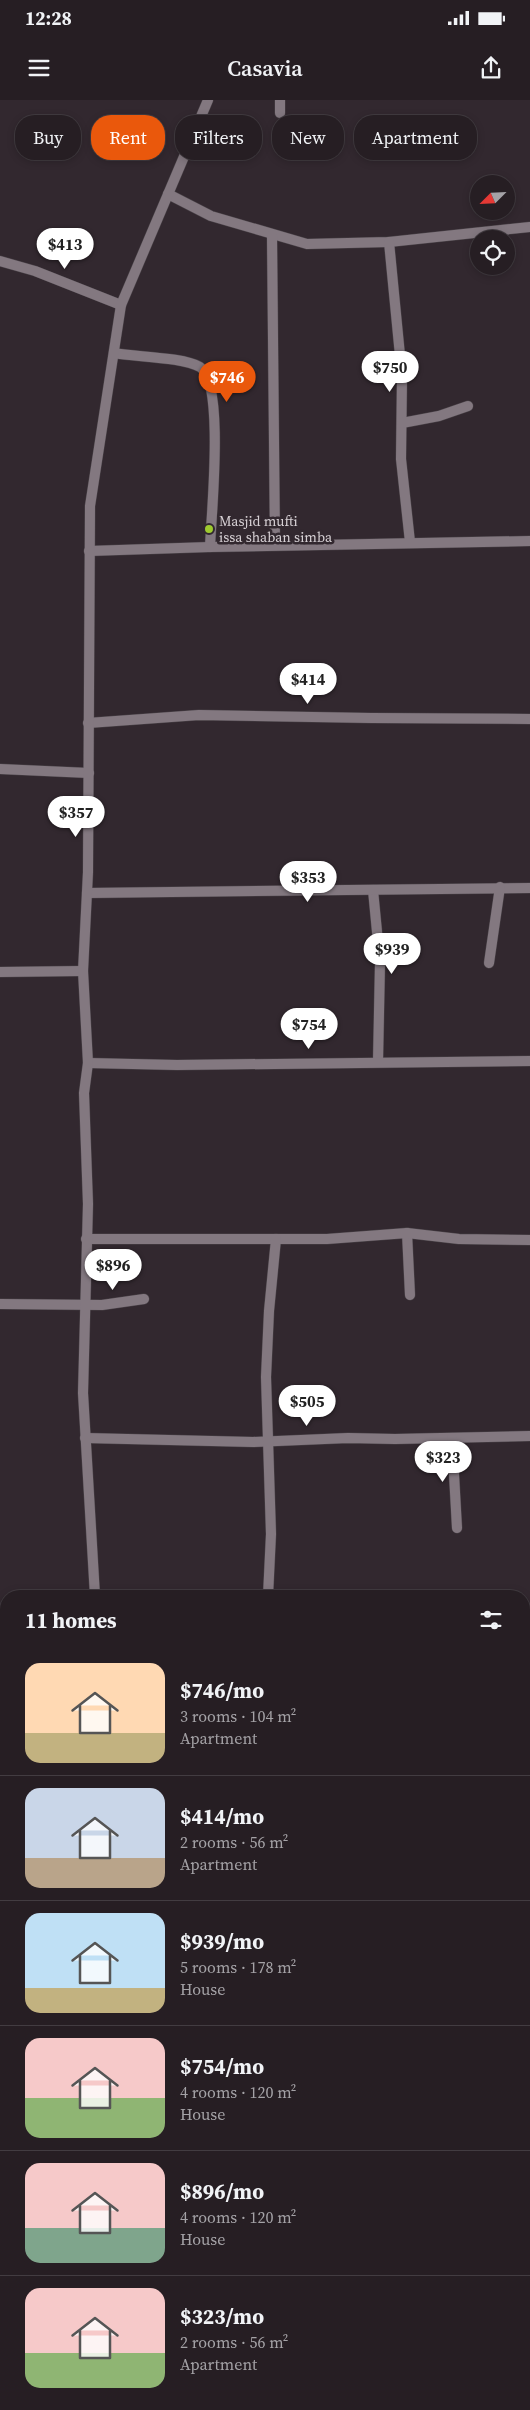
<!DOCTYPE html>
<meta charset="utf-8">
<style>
body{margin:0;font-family:"Source Serif 4",serif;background:#2e272b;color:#f1f3f6;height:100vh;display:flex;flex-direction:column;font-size:19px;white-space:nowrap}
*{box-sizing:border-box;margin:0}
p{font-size:16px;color:#a4a2a6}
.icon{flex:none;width:28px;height:28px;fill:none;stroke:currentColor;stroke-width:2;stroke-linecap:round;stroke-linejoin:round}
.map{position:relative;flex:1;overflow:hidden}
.drawer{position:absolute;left:0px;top:1490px;width:530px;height:820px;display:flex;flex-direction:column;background:#261e23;border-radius:20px 20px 0 0;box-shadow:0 2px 8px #0003,0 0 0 1px #423c41}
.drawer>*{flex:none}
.banner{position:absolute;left:15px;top:15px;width:500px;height:45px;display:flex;gap:10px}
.needle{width:32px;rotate:246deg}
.fabs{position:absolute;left:470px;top:75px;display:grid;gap:10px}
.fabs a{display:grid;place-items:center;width:45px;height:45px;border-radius:50%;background:#261e23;box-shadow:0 2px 8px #0003,0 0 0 1px #423c41;font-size:25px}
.price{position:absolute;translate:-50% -42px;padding:0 11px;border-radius:18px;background:#fff;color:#222;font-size:16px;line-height:32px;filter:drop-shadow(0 1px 2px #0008)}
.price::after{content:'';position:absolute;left:50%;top:30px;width:15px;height:11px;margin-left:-8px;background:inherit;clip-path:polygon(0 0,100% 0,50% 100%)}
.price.selected{background:#ea580c;color:#fff}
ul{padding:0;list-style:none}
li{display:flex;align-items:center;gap:15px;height:125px;padding:0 25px}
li+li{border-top:1px solid #423c41}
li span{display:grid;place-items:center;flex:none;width:140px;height:100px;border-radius:15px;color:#555}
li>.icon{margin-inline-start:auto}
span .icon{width:60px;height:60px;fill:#fffc;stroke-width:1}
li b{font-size:21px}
h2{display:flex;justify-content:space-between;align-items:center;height:60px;padding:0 25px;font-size:21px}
.tag{padding:0 18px;border-radius:20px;background:#261e23;box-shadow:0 2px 8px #0003,0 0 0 1px #423c41;font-size:18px;line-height:45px}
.tag.selected{background:#ea580c;color:#fff}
.status{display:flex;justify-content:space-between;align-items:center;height:35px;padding:0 25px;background:#261e23;direction:ltr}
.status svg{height:14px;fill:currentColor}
header{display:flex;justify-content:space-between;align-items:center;height:65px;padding:0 25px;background:#261e23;font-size:22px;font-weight:600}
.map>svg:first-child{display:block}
</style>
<div class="status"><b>12:28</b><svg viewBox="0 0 49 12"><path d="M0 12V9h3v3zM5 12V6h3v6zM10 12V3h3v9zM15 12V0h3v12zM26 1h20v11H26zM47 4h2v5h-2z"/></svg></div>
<header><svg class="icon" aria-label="menu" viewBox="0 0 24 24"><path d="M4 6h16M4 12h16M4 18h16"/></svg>Casavia<svg class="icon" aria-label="share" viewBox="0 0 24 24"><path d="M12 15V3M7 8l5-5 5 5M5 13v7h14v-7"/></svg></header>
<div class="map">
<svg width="530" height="2310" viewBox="0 0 530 2310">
<rect width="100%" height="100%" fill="#32282f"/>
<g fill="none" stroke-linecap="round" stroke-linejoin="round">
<g stroke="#4a4348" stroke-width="11">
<g id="minor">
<polyline points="280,0 280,13"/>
<polyline points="168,94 211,116 307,144 389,142 530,127"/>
<polyline points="272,135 275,445"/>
<polyline points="389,142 402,276 401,359 410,442"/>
<polyline points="0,161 35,171 121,205"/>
<path d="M114,253C136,257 183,257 200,267C225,282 211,417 210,447"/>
<polyline points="402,323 439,316 468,306"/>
<polyline points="89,451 210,447 530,441"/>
<polyline points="88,623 199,615 371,618 530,619"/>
<polyline points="0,669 89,673"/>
<polyline points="373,790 380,863 378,962"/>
<polyline points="87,793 530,788"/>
<polyline points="489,863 500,787"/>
<polyline points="0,872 83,871"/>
<polyline points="88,963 177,965 530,961"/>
<polyline points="407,1133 410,1195"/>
<polyline points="86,1139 327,1139 407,1133 459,1139 530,1140"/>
<polyline points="0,1204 102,1205 144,1199"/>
<polyline points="85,1338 253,1342 348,1338 395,1339 530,1336"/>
<polyline points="452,1338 457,1428"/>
<polyline points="95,1496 83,1293 88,1104 84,993 88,963 83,871 88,772 90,406 121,205 208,0"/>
<polyline points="268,1496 271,1434 266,1277 269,1211 276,1139"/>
<polyline points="524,1539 530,1539"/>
<polyline points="0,1548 6,1548"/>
<polyline points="524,1738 530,1738"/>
<polyline points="0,1860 6,1860"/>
<polyline points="525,1936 527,1975"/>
<polyline points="0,2061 6,2078"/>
<polyline points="524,2118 530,2145"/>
<polyline points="0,2158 6,2156"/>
<polyline points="524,2175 530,2175"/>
<polyline points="0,2258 6,2257"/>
<polyline points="0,2303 6,2302"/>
<polyline points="68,2304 70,2310"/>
<polyline points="182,2304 184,2310"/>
<polyline points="353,2304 356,2310"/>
</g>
</g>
<use href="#minor" stroke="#837880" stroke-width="10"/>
</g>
<circle fill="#9eca2f" stroke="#32282f" stroke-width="2" cx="209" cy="429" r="5"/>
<g text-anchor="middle" stroke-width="5" stroke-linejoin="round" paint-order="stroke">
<g font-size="14" fill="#d7d1d5" stroke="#32282f" text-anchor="start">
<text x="219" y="426">Masjid mufti<tspan x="219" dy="16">issa shaban simba</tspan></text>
</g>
</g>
</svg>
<div class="fabs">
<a><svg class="needle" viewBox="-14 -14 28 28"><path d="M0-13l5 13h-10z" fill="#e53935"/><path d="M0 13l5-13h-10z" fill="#a4a2a6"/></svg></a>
<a><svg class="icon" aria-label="locate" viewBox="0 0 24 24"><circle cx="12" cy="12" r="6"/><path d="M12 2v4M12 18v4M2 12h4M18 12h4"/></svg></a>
</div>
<b class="price" style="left:65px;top:170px">$413</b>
<b class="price" style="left:390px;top:293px">$750</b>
<b class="price selected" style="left:227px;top:303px">$746</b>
<b class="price" style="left:308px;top:605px">$414</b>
<b class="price" style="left:76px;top:738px">$357</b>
<b class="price" style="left:308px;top:803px">$353</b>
<b class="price" style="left:392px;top:875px">$939</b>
<b class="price" style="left:309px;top:950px">$754</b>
<b class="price" style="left:113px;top:1191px">$896</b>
<b class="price" style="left:307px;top:1327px">$505</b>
<b class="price" style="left:443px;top:1383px">$323</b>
<div class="banner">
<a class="tag">Buy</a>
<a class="tag selected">Rent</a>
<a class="tag">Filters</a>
<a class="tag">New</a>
<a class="tag">Apartment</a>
</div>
<section class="drawer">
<h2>11 homes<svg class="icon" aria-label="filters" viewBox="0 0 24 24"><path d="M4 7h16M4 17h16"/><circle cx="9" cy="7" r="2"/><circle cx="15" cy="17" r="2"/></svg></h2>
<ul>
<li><span style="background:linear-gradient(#ffd9b3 70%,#c2b280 0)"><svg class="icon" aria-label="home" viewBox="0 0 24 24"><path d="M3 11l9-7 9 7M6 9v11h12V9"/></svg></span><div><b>$746/mo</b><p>3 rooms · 104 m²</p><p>Apartment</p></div></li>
<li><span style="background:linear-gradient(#c9d6e8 70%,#b9a48a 0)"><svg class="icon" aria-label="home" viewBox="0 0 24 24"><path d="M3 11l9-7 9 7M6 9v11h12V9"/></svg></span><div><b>$414/mo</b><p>2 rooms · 56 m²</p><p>Apartment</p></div></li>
<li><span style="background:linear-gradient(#bfe0f5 75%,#c2b280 0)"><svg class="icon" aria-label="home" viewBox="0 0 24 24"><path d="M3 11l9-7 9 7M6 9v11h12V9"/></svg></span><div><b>$939/mo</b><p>5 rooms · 178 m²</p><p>House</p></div></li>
<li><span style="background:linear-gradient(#f6c9c9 60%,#8fb573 0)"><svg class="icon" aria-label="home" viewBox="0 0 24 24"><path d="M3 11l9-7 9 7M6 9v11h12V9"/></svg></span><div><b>$754/mo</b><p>4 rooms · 120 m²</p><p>House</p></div></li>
<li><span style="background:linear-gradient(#f6c9c9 65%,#7fa58c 0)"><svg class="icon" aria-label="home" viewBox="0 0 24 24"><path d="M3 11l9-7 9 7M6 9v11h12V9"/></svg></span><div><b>$896/mo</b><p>4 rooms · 120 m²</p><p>House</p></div></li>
<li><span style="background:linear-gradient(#f6c9c9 65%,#8fb573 0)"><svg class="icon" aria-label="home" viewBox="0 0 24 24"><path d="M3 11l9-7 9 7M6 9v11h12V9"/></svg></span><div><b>$323/mo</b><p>2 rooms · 56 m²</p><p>Apartment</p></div></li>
</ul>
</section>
</div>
